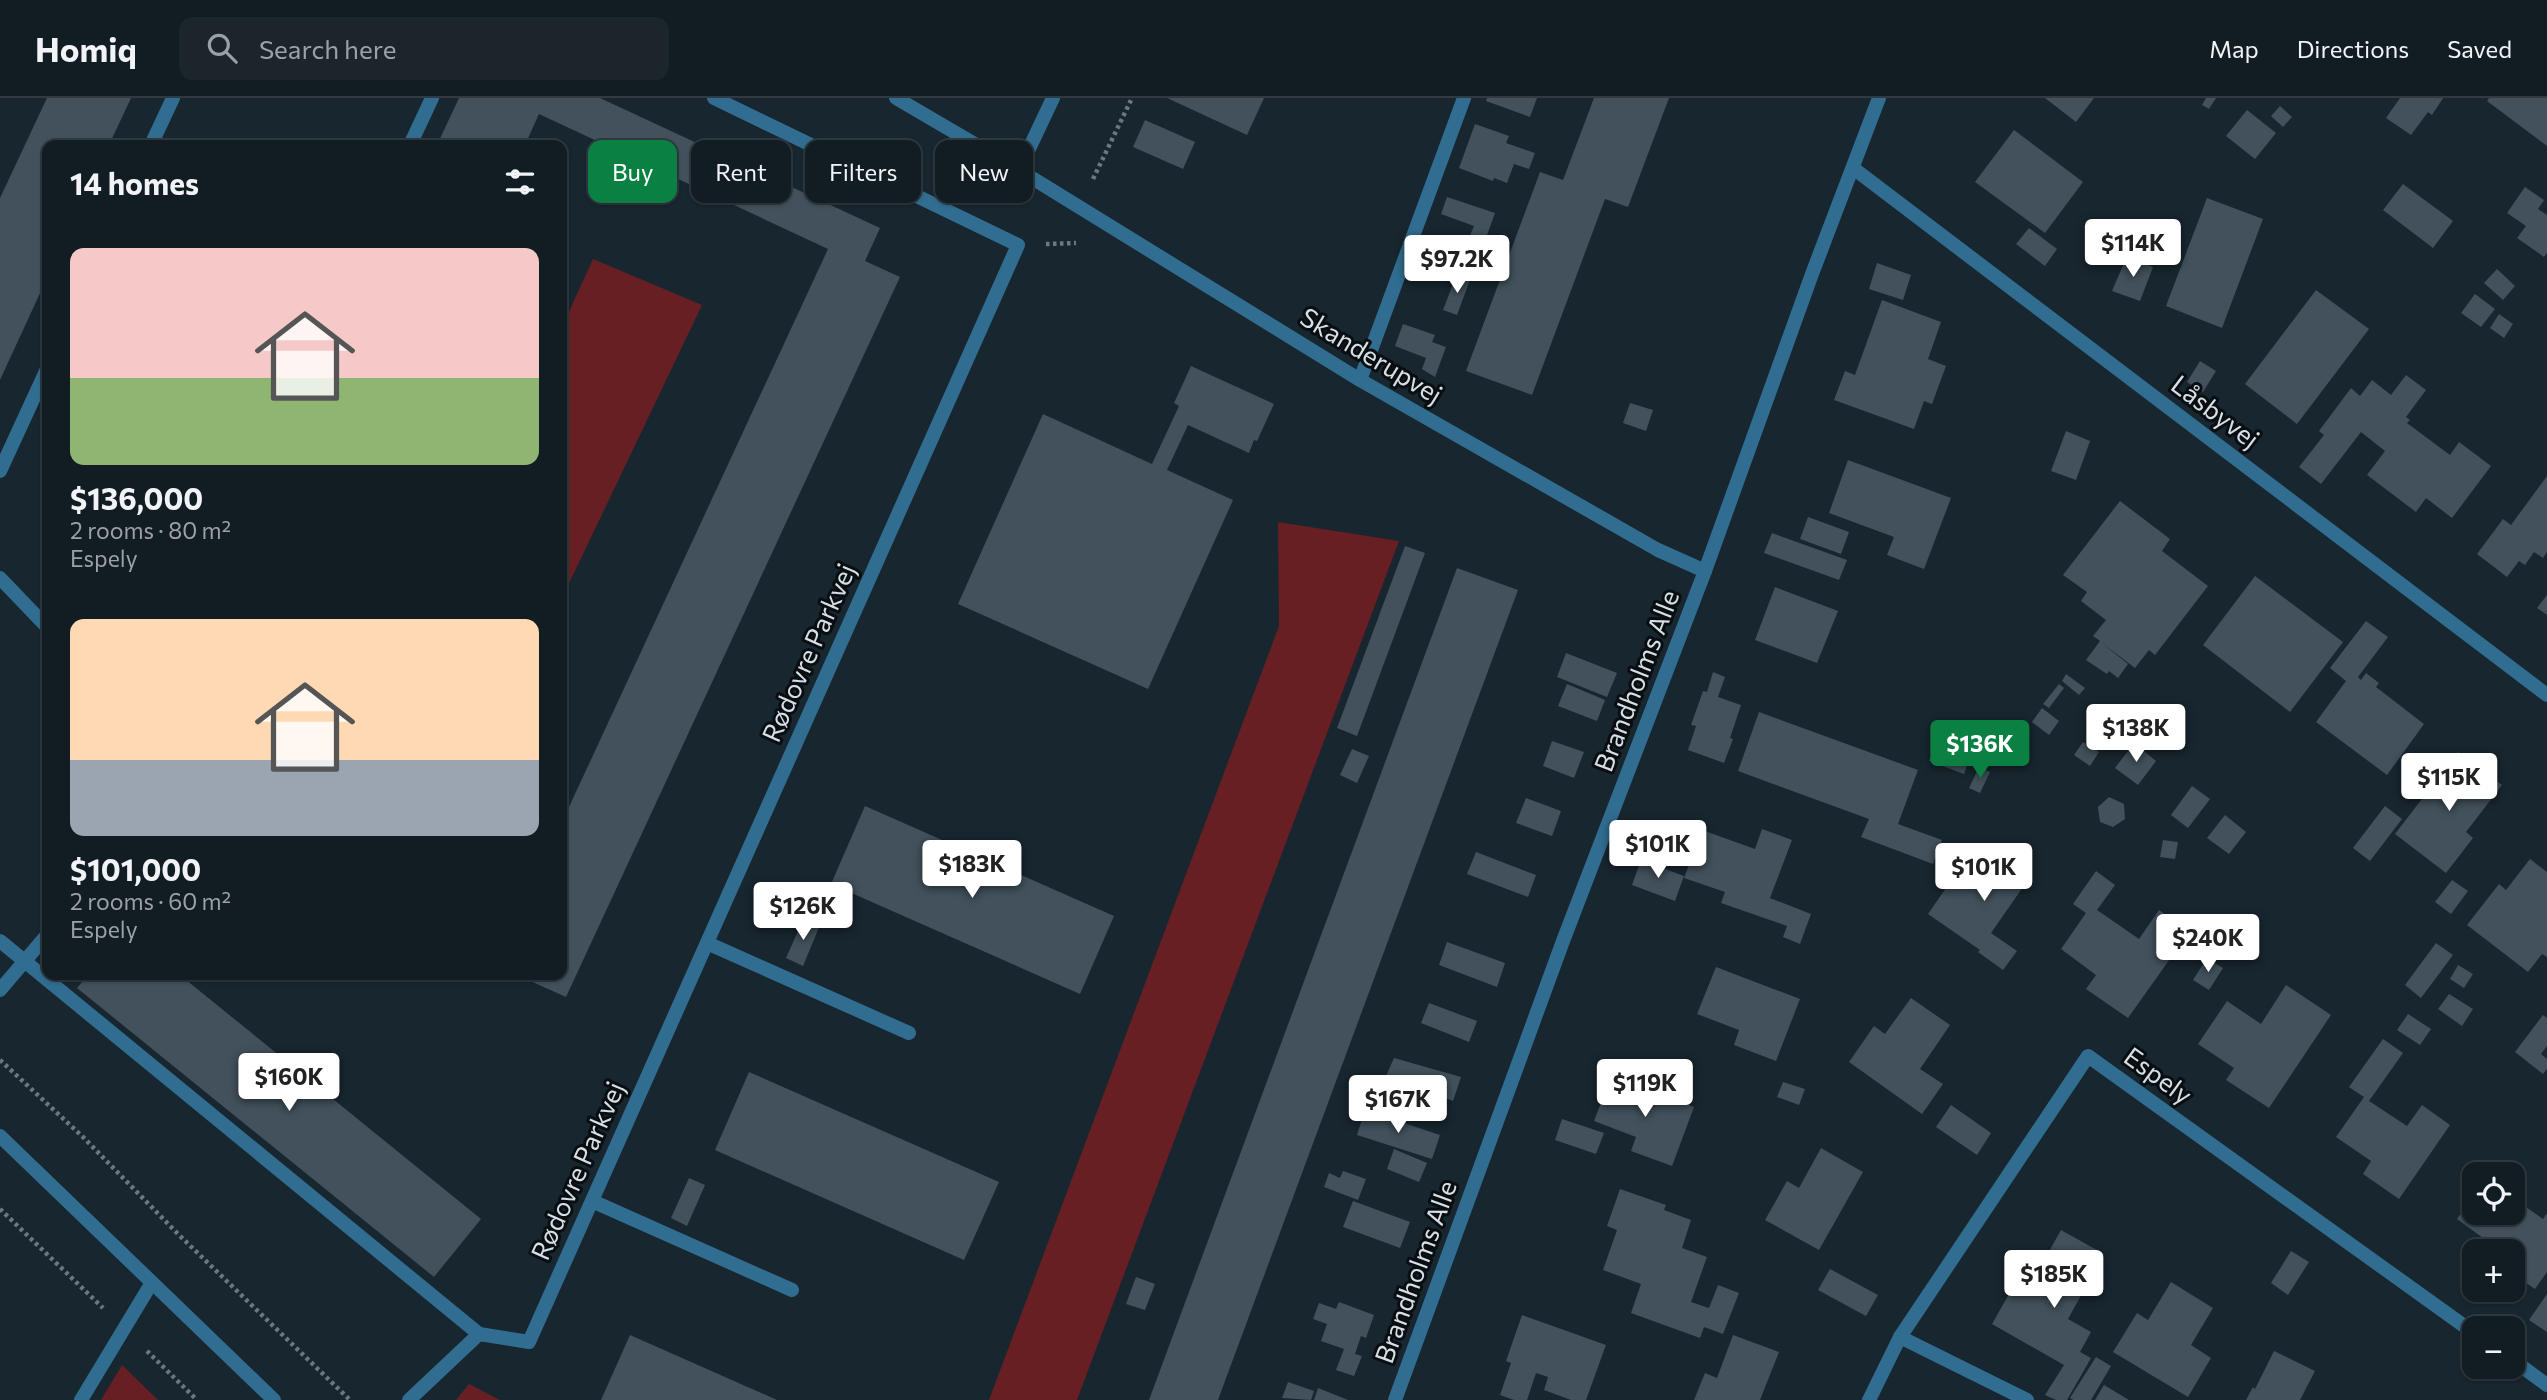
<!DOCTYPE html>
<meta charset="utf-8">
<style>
body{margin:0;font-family:Commissioner,sans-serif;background:#1b252b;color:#f1f3f6;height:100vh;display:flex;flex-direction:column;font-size:26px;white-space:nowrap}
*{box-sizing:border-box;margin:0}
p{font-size:23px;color:#9ca1a6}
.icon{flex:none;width:38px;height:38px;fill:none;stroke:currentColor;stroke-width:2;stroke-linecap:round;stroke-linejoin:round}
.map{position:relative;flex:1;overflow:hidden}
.panel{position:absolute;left:42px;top:42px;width:525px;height:840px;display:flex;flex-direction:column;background:#121c23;border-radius:14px;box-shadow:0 2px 5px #0004,0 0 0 2px #313a41}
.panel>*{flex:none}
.hud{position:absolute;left:588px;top:42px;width:665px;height:63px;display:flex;gap:14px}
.fabs{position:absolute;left:2462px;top:1064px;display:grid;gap:14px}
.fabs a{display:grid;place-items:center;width:63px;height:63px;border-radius:14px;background:#121c23;box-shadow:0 2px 5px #0004,0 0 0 2px #313a41;font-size:35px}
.price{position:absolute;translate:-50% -60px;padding:0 16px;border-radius:7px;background:#fff;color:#222;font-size:23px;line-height:46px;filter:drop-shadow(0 2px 4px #0008)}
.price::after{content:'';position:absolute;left:50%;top:42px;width:21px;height:16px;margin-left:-10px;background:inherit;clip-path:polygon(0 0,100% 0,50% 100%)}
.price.on{background:#0b8043;color:#fff}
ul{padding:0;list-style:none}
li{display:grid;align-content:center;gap:14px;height:371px;padding:0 28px}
li span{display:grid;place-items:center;height:217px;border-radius:14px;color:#555}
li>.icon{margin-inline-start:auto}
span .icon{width:126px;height:126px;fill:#fffc;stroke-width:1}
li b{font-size:30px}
h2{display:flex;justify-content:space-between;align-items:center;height:84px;padding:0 28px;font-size:30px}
.pill{padding:0 24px;border-radius:14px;background:#121c23;box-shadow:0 2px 5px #0004,0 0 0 2px #313a41;font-size:24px;line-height:63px}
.pill.on{background:#0b8043;color:#fff}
header{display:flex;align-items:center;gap:42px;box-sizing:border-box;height:98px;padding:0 35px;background:#121c23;border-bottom:2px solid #313a41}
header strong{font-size:33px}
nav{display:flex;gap:38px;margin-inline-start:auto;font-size:24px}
.search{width:490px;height:63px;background:#1b252b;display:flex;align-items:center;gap:18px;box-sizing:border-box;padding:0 24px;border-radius:14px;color:#9ca1a6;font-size:26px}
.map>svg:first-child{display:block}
</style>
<header>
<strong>Homiq</strong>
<div class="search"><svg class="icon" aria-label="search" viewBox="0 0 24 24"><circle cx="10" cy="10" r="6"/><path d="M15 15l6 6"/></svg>Search here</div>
<nav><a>Map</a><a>Directions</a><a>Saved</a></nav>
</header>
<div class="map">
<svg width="2547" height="1302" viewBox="0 0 2547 1302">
<rect width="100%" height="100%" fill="#18262f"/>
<g fill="#681f23">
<polygon points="593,161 702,207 562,500 562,229"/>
<polygon points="1278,424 1399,443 1077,1302 989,1302 1279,528"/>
<polygon points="122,1267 158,1302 101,1302"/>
<polygon points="469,1286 500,1302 456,1302"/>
</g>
<g fill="#42515b">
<polygon points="47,0 131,0 109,47 47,47 47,180 0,282 0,100"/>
<polygon points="459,0 600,0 880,130 865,163 900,179 566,899 517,877 562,877 562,724 828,151 539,16 525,47 437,47"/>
<polygon points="1167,0 1264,0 1247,37"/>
<polygon points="1487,0 1537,0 1530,19 1486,3"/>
<polygon points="1594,0 1669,0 1628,109 1605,101 1532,297 1466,273 1540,74 1563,82"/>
<polygon points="2045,0 2094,0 2076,24"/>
<polygon points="2206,0 2216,0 2209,11 2202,7"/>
<polygon points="2400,0 2443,0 2432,17 2428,14 2411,37 2386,20"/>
<polygon points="2489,0 2547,0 2547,48 2487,3"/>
<polygon points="2280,8 2292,19 2283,29 2271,18"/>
<polygon points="2247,12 2276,35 2255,61 2226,38"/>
<polygon points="1145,22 1195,44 1183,71 1133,49"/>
<polygon points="1475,26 1509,38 1506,45 1535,55 1529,71 1514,66 1507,85 1494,80 1493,83 1459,70"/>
<polygon points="2014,32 2083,84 2045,135 1975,84"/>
<polygon points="2403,86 2453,123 2433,150 2383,112"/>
<polygon points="2525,89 2544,102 2538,111 2547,117 2547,155 2544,159 2517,140 2526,128 2507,115"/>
<polygon points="1447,99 1495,115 1482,151 1467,145 1474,128 1441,116"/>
<polygon points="2207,100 2263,121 2222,230 2166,208"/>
<polygon points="2029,130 2057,151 2045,168 2016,146"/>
<polygon points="2127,158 2153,169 2140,203 2112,193"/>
<polygon points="1877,165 1911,177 1903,202 1869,191"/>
<polygon points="2497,171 2515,188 2503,202 2484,185"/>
<polygon points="1456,178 1470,182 1457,217 1443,212"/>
<polygon points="2316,192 2369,231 2297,326 2245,286"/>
<polygon points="2475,196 2495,211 2481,229 2461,215"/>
<polygon points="1882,202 1941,224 1928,261 1946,268 1932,306 1924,303 1914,331 1834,302 1845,273 1855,277"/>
<polygon points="2499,216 2513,226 2504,240 2490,230"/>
<polygon points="1403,226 1435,237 1432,244 1446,249 1435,279 1422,271 1426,260 1395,248"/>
<polygon points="2200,263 2216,273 2203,294 2187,284"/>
<polygon points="1191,268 1274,306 1257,343 1254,342 1249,355 1188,327 1167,372 1233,402 1148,591 958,506 1043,316 1152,366 1179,308 1174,305"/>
<polygon points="2406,277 2426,292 2406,319 2410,322 2407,325 2450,357 2459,344 2491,368 2452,420 2426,400 2416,414 2367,377 2385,353 2361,334 2321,386 2299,369 2324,337 2319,333 2351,290 2360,298 2372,282 2391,297"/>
<polygon points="1630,305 1653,312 1646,333 1623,325"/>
<polygon points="2066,333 2090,343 2076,382 2051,373"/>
<polygon points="1848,362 1951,400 1924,471 1887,457 1894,439 1829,415"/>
<polygon points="2547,378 2547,454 2543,460 2534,454 2525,467 2519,463 2507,479 2477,456 2503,421 2511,427"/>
<polygon points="2120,403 2170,441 2162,453 2208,488 2155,557 2149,552 2135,570 2102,545 2128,566 2118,580 2109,573 2107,576 2086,562 2100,543 2093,538 2106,522 2081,503 2087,494 2063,477"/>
<polygon points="1808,419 1849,434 1841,456 1800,441"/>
<polygon points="1772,435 1847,462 1839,482 1764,455"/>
<polygon points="1405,448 1425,455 1357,638 1337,630"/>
<polygon points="1457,470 1518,492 1218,1302 1149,1302"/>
<polygon points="2255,478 2343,544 2290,614 2203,547"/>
<polygon points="1775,489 1838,513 1817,565 1755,542"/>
<polygon points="2547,497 2547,517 2537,510"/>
<polygon points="2366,523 2388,539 2358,579 2361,582 2366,575 2379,585 2376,589 2424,626 2387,677 2316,624 2346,583 2330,570"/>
<polygon points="1566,555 1617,575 1607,599 1557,579"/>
<polygon points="1713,574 1725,579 1718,599 1741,607 1730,640 1733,641 1724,665 1688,652 1696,628 1691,627 1703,593 1707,594"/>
<polygon points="2066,576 2085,590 2079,597 2062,583"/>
<polygon points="1567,586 1605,602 1597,623 1558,608"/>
<polygon points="2059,586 2064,590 2049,610 2043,606"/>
<polygon points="2042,610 2059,623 2049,637 2032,624"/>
<polygon points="1759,614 1918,672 1898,726 1942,742 1933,766 1861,739 1869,721 1738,673"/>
<polygon points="2005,627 2015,633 2008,644 1998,637"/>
<polygon points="1939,635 1974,648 1964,676 1929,663"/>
<polygon points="1552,643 1584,654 1574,680 1543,668"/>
<polygon points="2083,644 2099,654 2090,668 2074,657"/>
<polygon points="2134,645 2156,663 2138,687 2115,670"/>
<polygon points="1352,651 1369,658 1357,685 1340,677"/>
<polygon points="2458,654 2502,687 2466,734 2473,740 2446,775 2395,736"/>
<polygon points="1979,669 1990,674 1980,695 1969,690"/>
<polygon points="2192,688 2210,701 2188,730 2171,717"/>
<polygon points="2109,699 2124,706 2125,721 2113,729 2100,724 2098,709"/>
<polygon points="1526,700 1561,713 1552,738 1516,725"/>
<polygon points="865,708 1114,818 1080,896 831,786"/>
<polygon points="2385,708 2402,721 2370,763 2353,750"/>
<polygon points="2225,717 2246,734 2229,756 2207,740"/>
<polygon points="1762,731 1792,742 1770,800 1811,816 1800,846 1783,839 1787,828 1721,805 1725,794 1684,780 1702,732 1755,751"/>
<polygon points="2163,742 2178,744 2175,761 2160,759"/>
<polygon points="2011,747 2025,757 2018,766 2032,776 1991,835 2017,853 2003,872 1978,854 1980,852 1928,816 1955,777 1966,785 1991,748 2004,757"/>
<polygon points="1476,754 1536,777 1528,799 1467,776"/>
<polygon points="2530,761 2547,774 2547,859 2542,856 2528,874 2467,827 2499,786 2506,792"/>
<polygon points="1641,762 1684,778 1675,803 1632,787"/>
<polygon points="2096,773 2115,787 2097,812 2139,841 2159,812 2189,834 2128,920 2086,891 2096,877 2061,851 2086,815 2073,806"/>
<polygon points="2452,782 2468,793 2451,816 2435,804"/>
<polygon points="804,820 820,827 803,868 786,860"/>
<polygon points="1447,844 1505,865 1497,889 1439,867"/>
<polygon points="2436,845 2453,857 2421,900 2405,887"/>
<polygon points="2207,860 2223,870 2209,892 2193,882"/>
<polygon points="2458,867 2473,876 2464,890 2450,881"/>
<polygon points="1716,869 1800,901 1776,963 1734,947 1739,932 1697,916"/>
<polygon points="88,877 180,877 481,1121 434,1179 77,890"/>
<polygon points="2286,887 2331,917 2269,1010 2226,982 2234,970 2198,946 2227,903 2261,926"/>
<polygon points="2449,896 2473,911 2462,928 2438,911"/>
<polygon points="1911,900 1950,927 1920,971 1943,986 1922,1016 1849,964 1874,928 1885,936"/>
<polygon points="1429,905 1477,923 1469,944 1421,925"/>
<polygon points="2408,916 2431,931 2420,947 2397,932"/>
<polygon points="2543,917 2547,920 2547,948 2541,956 2547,961 2547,971 2543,976 2515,954"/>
<polygon points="2383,941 2403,955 2369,1003 2407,1028 2422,1007 2450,1027 2399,1101 2363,1076 2371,1063 2336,1039 2364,999 2349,989"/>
<polygon points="1394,960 1461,979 1453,1003 1386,978"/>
<polygon points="749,974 999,1084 964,1162 715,1052"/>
<polygon points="1611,978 1694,1009 1672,1068 1631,1053 1636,1039 1594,1023"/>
<polygon points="1783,984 1805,991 1799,1007 1777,999"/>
<polygon points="1951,1007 1991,1035 1977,1057 1936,1029"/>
<polygon points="1365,1012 1440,1037 1432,1061 1357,1037"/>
<polygon points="1562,1021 1604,1035 1596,1056 1555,1042"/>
<polygon points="1821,1050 1863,1074 1819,1152 1765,1122 1787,1083 1799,1090"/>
<polygon points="1394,1051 1427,1065 1419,1084 1387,1071"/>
<polygon points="1343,1073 1366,1081 1358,1102 1324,1089 1329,1075 1340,1080"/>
<polygon points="689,1080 705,1087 687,1128 671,1120"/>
<polygon points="1620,1091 1666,1107 1664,1112 1691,1122 1682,1150 1707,1159 1691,1204 1709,1210 1718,1187 1739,1195 1723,1236 1704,1229 1700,1240 1631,1215 1641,1186 1603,1172 1617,1132 1607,1128"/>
<polygon points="2474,1096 2474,1115 2513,1115 2513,1100 2543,1121 2547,1115 2547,1174 2535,1191 2513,1176 2513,1153 2501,1153 2457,1121"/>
<polygon points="1353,1103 1410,1124 1400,1150 1343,1129"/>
<polygon points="2061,1132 2104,1156 2068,1221 2091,1234 2080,1254 2091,1260 2067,1302 2056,1302 2045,1297 2064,1267 1992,1226 2013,1189 2025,1196"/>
<polygon points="2291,1153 2309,1164 2288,1197 2271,1185"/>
<polygon points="1830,1171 1878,1197 1866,1218 1818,1192"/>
<polygon points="1136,1179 1155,1186 1145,1212 1126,1206"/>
<polygon points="2171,1184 2213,1210 2191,1247 2211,1260 2188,1299 2113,1254 2137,1215 2148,1222"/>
<polygon points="2547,1196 2547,1234 2529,1222"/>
<polygon points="1339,1204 1374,1217 1366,1240 1361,1238 1355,1256 1362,1258 1354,1278 1336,1272 1344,1251 1321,1243 1327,1226 1313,1221 1319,1205 1336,1211"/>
<polygon points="1522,1217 1606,1247 1586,1302 1571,1302 1544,1292 1548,1279 1536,1275 1527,1302 1514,1302 1500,1297 1511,1265 1506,1263"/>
<polygon points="630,1237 777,1302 601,1302"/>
<polygon points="1733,1237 1779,1254 1760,1302 1694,1302 1705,1275 1717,1280"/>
<polygon points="2274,1253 2315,1273 2300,1302 2246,1302 2253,1289 2255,1291"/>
<polygon points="2096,1259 2111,1268 2091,1302 2073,1302 2070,1300"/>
<polygon points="1288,1284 1314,1293 1311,1302 1282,1300"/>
<polygon points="2104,1287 2129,1302 2095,1302"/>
<polygon points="1318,1290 1348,1302 1314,1302"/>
</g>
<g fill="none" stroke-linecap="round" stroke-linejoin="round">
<g stroke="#6c7880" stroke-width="4.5" stroke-dasharray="3.5 3.5" stroke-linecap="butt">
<polyline points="1093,81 1132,0"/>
<polyline points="1046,146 1076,145"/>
<polyline points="0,962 83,1039 178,1136 350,1302"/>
<polyline points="0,1111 103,1210"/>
<polyline points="147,1253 197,1302"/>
</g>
<g stroke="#316d90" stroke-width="14">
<polyline points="1019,72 1053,0"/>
<polyline points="1360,282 1464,0"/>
<polyline points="707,845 909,935"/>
<polyline points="592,1103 792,1192"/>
</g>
<g stroke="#316d90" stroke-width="14">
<polyline points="896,0 1019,72 1360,282 1658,452 1705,473"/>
<polyline points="151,47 173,0"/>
<polyline points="410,47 432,0"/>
<polyline points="1853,70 2547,597"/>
<polyline points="0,373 47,271"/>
<polyline points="0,480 47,529"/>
<polyline points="0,843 479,1236"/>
<polyline points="0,892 47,837"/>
<polyline points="1900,1239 2027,1302"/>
<polyline points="2513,1262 2547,1287"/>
<polyline points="81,1302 151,1186"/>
<polyline points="409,1302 479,1236 529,1244 1018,147 714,0"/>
<polyline points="1395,1302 1563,843 1705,473 1812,176 1879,0"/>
<polyline points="1869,1302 1900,1239 2088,958 2474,1235"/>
</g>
<polyline stroke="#316d90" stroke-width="14" points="0,1038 274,1302"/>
</g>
<g text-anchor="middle" stroke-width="6" stroke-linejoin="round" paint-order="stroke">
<g font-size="26" fill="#d7e0e6" stroke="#080e12">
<text transform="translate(1371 258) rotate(31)" y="9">Skanderupvej</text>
<text transform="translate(2215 314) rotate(37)" y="9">Låsbyvej</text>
<text transform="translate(809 555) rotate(-66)" y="9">Rødovre Parkvej</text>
<text transform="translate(1637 583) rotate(-69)" y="9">Brandholms Alle</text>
<text transform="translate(2158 978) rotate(36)" y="9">Espely</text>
<text transform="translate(578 1073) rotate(-66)" y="9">Rødovre Parkvej</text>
<text transform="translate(1416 1174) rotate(-70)" y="9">Brandholms Alle</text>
</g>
</g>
</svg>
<div class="fabs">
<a><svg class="icon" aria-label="locate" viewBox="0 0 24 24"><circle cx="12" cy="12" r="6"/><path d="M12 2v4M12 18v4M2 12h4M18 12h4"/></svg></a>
<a>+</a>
<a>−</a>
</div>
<b class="price" style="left:2133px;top:181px">$114K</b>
<b class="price" style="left:1457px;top:197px">$97.2K</b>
<b class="price" style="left:2136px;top:666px">$138K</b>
<b class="price on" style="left:1980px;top:682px">$136K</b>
<b class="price" style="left:2449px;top:715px">$115K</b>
<b class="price" style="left:1658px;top:782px">$101K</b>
<b class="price" style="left:972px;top:802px">$183K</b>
<b class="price" style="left:1984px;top:805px">$101K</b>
<b class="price" style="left:803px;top:844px">$126K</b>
<b class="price" style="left:2208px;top:876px">$240K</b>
<b class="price" style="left:289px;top:1015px">$160K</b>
<b class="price" style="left:1645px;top:1021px">$119K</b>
<b class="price" style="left:1398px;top:1037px">$167K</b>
<b class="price" style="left:2054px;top:1212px">$185K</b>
<div class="hud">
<a class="pill on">Buy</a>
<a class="pill">Rent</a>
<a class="pill">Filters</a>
<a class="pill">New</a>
</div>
<section class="panel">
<h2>14 homes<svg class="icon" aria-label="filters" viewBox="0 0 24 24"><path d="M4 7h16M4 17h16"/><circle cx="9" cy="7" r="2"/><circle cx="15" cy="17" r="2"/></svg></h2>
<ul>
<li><span style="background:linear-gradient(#f6c9c9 60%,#8fb573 0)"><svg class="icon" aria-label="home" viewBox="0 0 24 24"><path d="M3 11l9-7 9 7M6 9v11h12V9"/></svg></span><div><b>$136,000</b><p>2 rooms · 80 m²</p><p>Espely</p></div></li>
<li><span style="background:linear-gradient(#ffd9b3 65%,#9aa5b1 0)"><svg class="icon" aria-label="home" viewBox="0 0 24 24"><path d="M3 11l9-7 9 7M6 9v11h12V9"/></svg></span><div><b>$101,000</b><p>2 rooms · 60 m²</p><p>Espely</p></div></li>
</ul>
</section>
</div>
